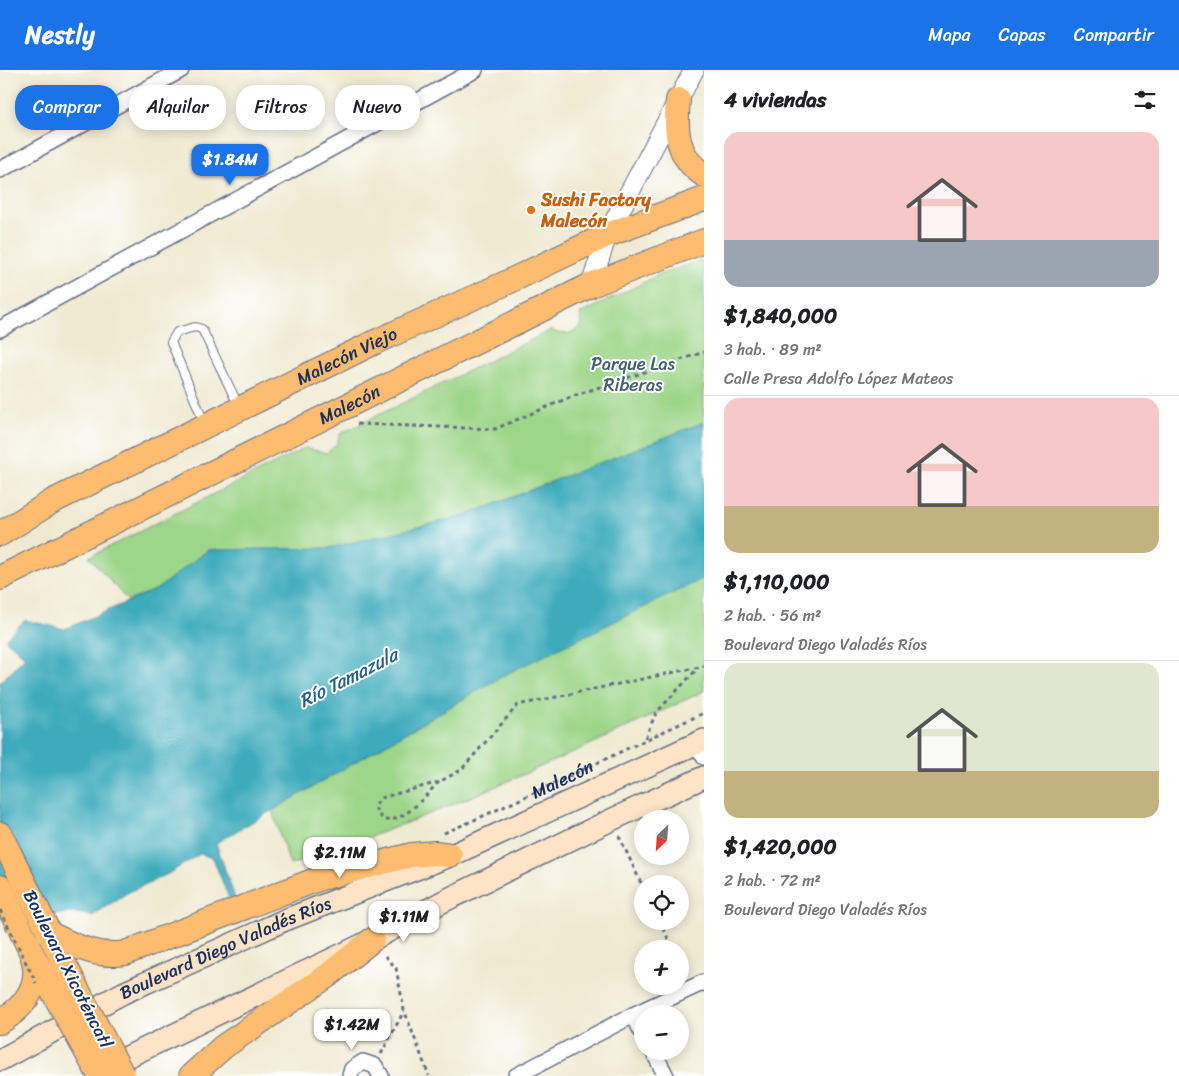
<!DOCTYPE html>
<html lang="es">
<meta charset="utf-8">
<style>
body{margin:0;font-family:Sriracha,sans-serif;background:#f2f2f2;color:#202124;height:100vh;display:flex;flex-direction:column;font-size:19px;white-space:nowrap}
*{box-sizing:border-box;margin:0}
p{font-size:16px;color:#757577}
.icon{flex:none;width:28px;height:28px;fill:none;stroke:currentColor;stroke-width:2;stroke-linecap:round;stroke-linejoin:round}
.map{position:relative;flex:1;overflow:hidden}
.panel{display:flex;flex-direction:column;background:#fff;width:475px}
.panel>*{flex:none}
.banner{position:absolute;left:15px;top:15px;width:475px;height:45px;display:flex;gap:10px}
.needle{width:32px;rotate:205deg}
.buttons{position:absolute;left:634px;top:740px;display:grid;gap:10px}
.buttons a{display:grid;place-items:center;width:55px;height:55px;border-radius:50%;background:#fff;box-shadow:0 2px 12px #0003;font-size:25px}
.price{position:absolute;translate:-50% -42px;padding:0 11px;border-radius:10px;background:#fff;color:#222;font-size:16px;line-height:32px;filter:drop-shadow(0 1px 2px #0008)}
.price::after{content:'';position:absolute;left:50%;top:30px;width:15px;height:11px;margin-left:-8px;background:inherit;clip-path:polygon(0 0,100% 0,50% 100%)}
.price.selected{background:#1a73e8;color:#fff}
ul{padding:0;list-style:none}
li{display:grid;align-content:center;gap:10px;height:265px;padding:0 20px}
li+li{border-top:1px solid #e0e0e0}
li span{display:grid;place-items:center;height:155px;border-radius:15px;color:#555}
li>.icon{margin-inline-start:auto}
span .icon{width:90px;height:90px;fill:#fffc;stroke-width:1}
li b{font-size:21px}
h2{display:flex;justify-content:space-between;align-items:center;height:60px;padding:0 20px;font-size:21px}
.tag{padding:0 18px;border-radius:20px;background:#fff;box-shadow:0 2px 12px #0003;font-size:18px;line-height:45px}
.tag.selected{background:#1a73e8;color:#fff}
header{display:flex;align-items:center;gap:30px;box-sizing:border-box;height:70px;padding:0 25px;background:#1a73e8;color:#fff}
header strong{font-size:24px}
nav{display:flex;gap:28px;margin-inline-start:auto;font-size:18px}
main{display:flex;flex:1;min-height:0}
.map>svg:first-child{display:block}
</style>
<header>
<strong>Nestly</strong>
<nav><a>Mapa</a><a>Capas</a><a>Compartir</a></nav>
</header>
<main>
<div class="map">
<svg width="704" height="1006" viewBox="0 0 704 1006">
<rect width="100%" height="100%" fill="#fff"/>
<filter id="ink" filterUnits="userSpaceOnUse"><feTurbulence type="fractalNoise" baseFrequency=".02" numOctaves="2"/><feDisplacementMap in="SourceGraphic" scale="10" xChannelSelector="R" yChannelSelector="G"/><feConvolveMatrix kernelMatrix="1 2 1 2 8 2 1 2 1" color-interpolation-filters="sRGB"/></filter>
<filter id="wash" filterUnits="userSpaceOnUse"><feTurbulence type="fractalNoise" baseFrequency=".0096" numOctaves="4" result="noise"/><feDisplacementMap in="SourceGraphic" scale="20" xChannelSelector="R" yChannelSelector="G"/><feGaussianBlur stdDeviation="1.12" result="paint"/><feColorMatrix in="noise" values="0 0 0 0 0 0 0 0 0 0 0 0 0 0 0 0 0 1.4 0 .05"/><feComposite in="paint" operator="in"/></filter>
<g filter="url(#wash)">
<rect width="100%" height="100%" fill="#f0ead2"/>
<g fill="#9dd689" stroke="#5c8274">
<path d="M704,190V352L464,446L329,478L208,480L157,519L128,531L89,487L305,378L327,383L336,375L340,364L551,260C564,266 571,265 582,255L580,244L661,204Z"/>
<path d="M704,508V621C569,686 432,748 290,795L272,741L506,604Z"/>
</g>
<polygon fill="#3dabbc" stroke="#2c6d8d" points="704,352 704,508 506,604 216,773 235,828 229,829 213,788 200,784 168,804 127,823 92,846 76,843 4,848 0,850 0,612 25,587 5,569 25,550 65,559 157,519 208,480 329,478 464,446"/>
</g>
<g filter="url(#ink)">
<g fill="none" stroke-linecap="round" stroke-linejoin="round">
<g stroke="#667087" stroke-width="10">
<polyline id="service" points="204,352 171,272 177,262 195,257 202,259 239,337"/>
</g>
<g stroke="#667087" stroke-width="18">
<g id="minor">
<polyline points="0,100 181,0"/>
<polyline points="0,259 475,0"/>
<polyline points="697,674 704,687"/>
<polyline points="633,945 642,962"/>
<polyline points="653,981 666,1006"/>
<polyline points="350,1006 352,999 363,992 375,996 381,1006"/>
<polyline points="516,1006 633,945 704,912"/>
</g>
</g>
<g stroke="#667087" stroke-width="21">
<polyline id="tertiary" points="591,215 607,165 694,0"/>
</g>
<g stroke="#667087" stroke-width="24">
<g id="secondary">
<path id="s2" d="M0,990L123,923L285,850L452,785L704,670"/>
<polyline points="102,999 372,870 444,831 611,750 704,707"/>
</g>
</g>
<g stroke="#667087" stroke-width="26">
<g id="primary">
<path d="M678,30C675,60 676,87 704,105"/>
<path id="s3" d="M0,464L53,431L375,272L506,213L607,165L704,129"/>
<path id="s4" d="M0,508L591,215L704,171"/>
<polyline points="0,764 75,915"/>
<polyline points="0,817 31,882 53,922"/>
<path d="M48,863C73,875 97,888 125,883L318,809L411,785L435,783L450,785"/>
<path d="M0,952C23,938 42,917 33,888"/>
<polyline points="191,1006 223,977 327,906 372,870"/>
</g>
</g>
<g stroke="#667087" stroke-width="3" stroke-dasharray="4 4" stroke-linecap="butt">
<polyline points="357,354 495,359 573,326 704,282"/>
<polyline points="645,668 656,643 698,598"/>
<path d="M439,712C424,726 406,752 384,750L377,743L375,736L381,728L439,712L461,700L518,635L704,596"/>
<path id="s1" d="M444,763C532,726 617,682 704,643"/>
<polyline points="619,766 642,815"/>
<polyline points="660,851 673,879"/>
<polyline points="385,886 396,898 404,940 429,1006"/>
<polyline points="680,892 685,903"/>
<polyline points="381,984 404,941"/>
</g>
<use href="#service" stroke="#fff" stroke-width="8"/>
<use href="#minor" stroke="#fff" stroke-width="15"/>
<use href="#tertiary" stroke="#fff" stroke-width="19"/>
<use href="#secondary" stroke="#fee4c6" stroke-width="21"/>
<use href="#primary" stroke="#fdbc70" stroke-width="24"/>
<g stroke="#667087" stroke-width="26" stroke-linecap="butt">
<g id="primary-bridge">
<polyline points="75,915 123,1006"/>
<polyline points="53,922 100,1006"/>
</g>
</g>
<polyline stroke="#667087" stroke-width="3" stroke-dasharray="4 4" stroke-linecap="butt" points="0,840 36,913"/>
<use href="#primary-bridge" stroke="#fdbc70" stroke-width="24"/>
</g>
</g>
<circle fill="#e8710a" stroke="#fff" stroke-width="2" cx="531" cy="140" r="5"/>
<g text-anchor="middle" stroke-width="4" stroke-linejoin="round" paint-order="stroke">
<g font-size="18" font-weight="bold" fill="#c56008" stroke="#fff" text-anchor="start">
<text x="541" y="136">Sushi Factory<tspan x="541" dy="21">Malecón</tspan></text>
</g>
<g font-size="18" fill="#1b2f5e" stroke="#fff">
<text dy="6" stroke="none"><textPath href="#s3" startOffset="390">Malecón Viejo</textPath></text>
<text dy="6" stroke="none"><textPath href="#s4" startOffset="390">Malecón</textPath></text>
<text dy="6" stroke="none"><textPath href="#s1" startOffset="130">Malecón</textPath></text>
<text dy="6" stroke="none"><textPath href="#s2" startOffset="252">Boulevard Diego Valadés Ríos</textPath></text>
<text transform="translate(68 899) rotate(63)" y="6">Boulevard Xicoténcatl</text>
</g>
<g font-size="18" fill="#42616b" stroke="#fff">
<text x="633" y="300">Parque Las<tspan x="633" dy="21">Riberas</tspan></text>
</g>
<g font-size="19" font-style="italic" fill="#296184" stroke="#fff">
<text transform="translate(348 607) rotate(-27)" y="7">Río Tamazula</text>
</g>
</g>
</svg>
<div class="buttons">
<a><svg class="needle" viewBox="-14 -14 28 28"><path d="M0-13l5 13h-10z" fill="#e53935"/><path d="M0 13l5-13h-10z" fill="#757577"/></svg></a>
<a><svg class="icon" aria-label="locate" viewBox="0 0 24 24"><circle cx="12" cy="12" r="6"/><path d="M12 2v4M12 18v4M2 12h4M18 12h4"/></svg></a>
<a>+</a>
<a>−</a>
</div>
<b class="price selected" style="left:230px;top:116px">$1.84M</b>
<b class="price" style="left:340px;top:809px">$2.11M</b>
<b class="price" style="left:404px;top:873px">$1.11M</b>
<b class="price" style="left:352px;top:981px">$1.42M</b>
<div class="banner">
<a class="tag selected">Comprar</a>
<a class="tag">Alquilar</a>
<a class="tag">Filtros</a>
<a class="tag">Nuevo</a>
</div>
</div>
<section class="panel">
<h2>4 viviendas<svg class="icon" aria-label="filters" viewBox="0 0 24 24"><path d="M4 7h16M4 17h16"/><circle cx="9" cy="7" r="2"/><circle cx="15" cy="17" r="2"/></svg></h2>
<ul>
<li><span style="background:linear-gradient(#f6c9c9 70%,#9aa5b1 0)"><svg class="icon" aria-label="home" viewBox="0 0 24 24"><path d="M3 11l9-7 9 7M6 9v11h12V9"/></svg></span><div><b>$1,840,000</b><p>3 hab. · 89 m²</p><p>Calle Presa Adolfo López Mateos</p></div></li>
<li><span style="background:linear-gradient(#f6c9c9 70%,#c2b280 0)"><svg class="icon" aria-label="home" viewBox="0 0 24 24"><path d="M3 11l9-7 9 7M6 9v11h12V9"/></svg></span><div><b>$1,110,000</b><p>2 hab. · 56 m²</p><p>Boulevard Diego Valadés Ríos</p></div></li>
<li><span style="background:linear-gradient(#dfe7d0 70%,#c2b280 0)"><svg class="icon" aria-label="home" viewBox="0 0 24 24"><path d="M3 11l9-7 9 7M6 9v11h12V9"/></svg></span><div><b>$1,420,000</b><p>2 hab. · 72 m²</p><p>Boulevard Diego Valadés Ríos</p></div></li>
</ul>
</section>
</main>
